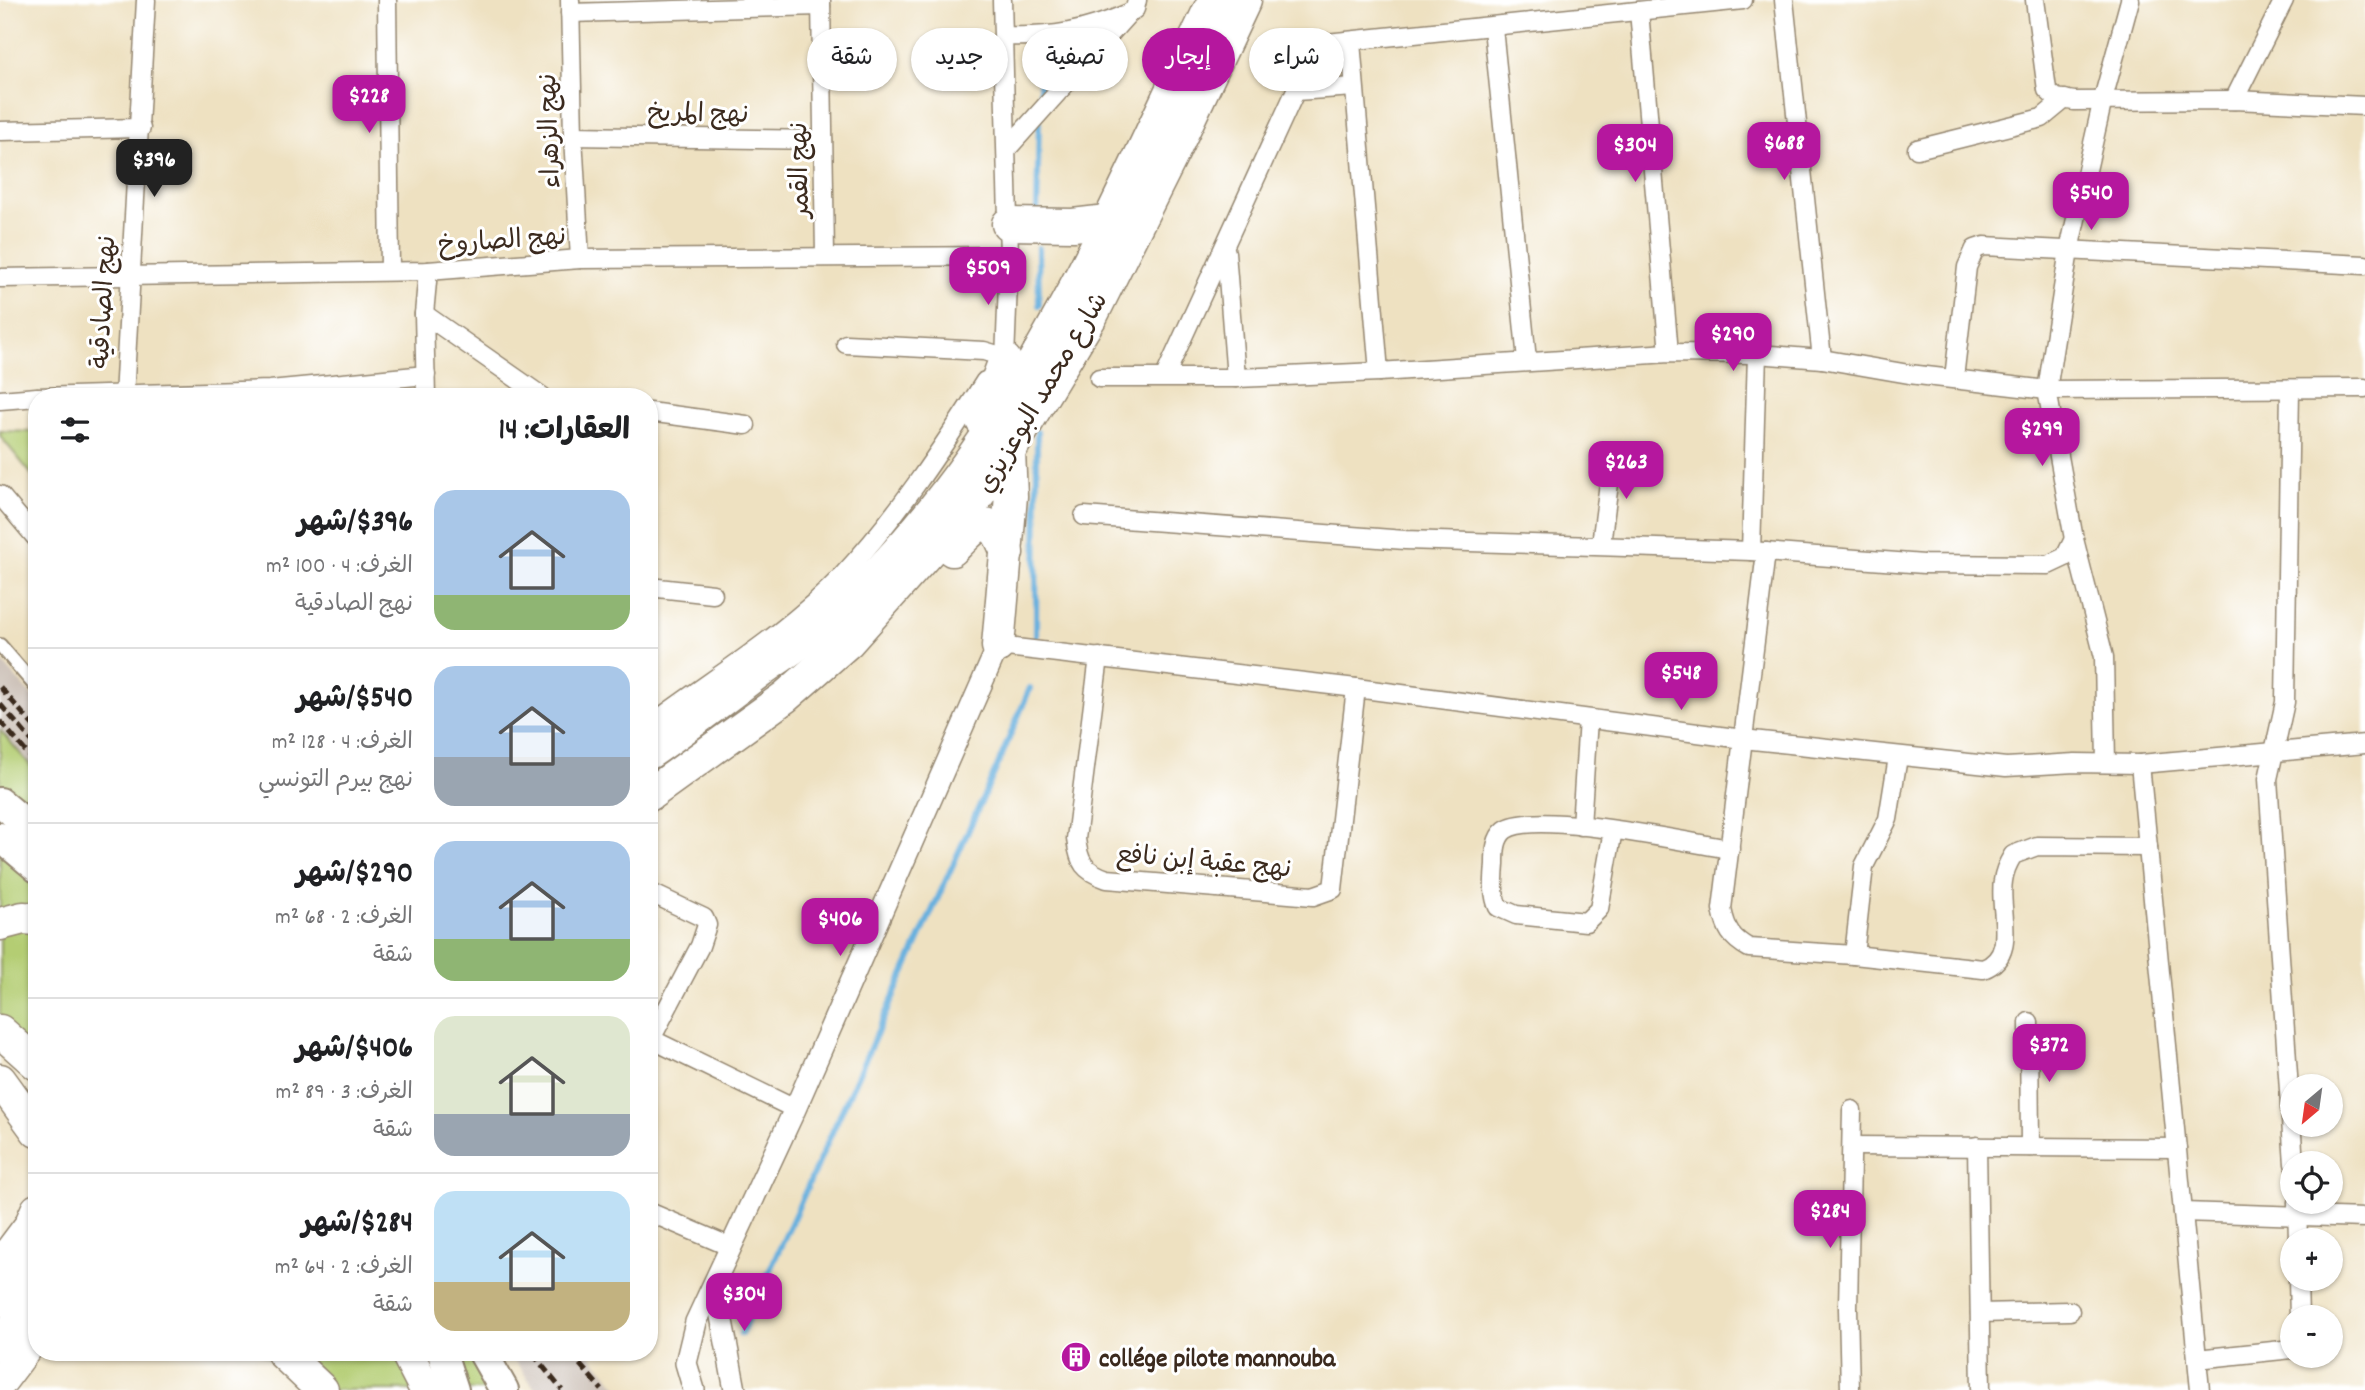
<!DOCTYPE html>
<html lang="ar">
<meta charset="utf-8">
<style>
body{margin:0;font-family:Dekko,"Playpen Sans Arabic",sans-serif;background:#f6f6f6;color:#202124;direction:rtl;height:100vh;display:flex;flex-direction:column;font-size:26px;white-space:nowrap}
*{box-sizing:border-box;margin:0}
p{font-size:23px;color:#757577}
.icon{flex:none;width:38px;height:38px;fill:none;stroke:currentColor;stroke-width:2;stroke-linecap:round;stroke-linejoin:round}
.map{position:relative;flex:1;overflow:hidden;direction:ltr}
.side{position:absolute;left:28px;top:388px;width:630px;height:973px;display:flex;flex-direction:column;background:#fff;border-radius:28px;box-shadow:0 2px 5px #0004;direction:rtl}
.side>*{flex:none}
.banner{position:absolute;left:679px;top:28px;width:665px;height:63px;direction:rtl;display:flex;gap:14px}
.needle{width:46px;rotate:209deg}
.buttons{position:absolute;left:2280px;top:1074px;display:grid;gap:14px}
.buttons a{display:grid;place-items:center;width:63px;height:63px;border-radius:50%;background:#fff;box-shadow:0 2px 5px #0004;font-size:35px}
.price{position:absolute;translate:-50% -60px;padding:0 16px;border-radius:14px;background:#b5179e;color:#fff;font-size:23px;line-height:46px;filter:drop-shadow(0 2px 4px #0008)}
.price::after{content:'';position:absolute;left:50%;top:42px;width:21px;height:16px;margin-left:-10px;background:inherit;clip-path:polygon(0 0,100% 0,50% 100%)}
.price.current{background:#222;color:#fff}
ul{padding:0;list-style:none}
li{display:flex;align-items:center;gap:21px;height:175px;padding:0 28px}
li+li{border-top:2px solid #e0e0e0}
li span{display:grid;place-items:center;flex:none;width:196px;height:140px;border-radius:21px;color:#555}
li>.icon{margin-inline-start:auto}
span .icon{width:84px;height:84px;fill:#fffc;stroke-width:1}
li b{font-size:30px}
h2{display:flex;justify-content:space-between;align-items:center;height:84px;padding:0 28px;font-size:30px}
.pill{padding:0 24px;border-radius:32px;background:#fff;box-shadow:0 2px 5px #0004;font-size:24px;line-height:63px}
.pill.current{background:#b5179e;color:#fff}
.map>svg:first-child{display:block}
</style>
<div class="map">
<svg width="2365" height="1390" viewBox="0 0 2365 1390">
<rect width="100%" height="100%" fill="#fff"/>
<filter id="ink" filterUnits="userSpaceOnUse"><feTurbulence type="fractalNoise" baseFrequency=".0143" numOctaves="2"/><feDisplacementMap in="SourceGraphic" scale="14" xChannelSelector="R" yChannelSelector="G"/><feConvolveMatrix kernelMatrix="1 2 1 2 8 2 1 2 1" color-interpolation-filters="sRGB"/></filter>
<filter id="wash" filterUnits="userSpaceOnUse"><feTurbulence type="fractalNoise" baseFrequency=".00686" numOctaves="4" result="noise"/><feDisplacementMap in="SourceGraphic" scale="28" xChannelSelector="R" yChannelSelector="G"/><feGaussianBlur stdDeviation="1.57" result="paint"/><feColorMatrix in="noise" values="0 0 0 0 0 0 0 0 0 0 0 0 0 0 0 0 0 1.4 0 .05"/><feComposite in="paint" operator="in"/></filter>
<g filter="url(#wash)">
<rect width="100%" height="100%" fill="#eee1c1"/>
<g fill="#cdc2b9">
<polygon points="0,659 37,702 37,773 0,729"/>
<polygon points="509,1353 589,1353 621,1390 536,1390"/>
</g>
<g fill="#b4cd73" stroke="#787c48" stroke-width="2">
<polygon points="0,431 37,432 37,481 0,436"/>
<polygon points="0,730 37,773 37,1062 0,1022"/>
<polygon points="260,1353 468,1353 490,1390 323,1390"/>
</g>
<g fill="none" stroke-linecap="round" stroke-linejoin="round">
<g stroke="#67b0de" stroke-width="6">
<polyline points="1040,106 1041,36"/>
<polyline points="1037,213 1039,120"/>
<polyline points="1038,248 1039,305"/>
<polyline points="1036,643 1037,432"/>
<polyline points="741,1334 997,767 1030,688"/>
</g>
</g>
</g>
<g filter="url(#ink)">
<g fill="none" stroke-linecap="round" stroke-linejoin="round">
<g stroke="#948670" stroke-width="16">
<polyline id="pedestrian" points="0,645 37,688"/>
</g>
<g stroke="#948670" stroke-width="21">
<g id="minor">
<polyline points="387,0 390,270"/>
<polyline points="570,0 573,136 580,259"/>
<polyline points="821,0 825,255"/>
<polyline points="1002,0 1009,256 1005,360"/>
<polyline points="1784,0 1822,359"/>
<polyline points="2035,0 2047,90 2056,98 2074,101 2234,100 2365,106"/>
<polyline points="1639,11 1669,353"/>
<polyline points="570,13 821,6"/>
<polyline points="1493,28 1527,360"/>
<path d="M1003,36C1052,38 1084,32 1129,13L1135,9L1137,0"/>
<polyline points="1351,42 1379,372"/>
<polyline points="1296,91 1354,87"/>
<polyline points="2234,100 2284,0"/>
<polyline points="0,131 141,128"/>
<polyline points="573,136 823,140"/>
<polyline points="1007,149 1129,13"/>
<polyline points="1917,149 2042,118 2065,99"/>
<polyline points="1226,252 1236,378"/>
<polyline points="0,278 428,271 580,259 1009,256"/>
<polyline points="424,314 543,397"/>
<polyline points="846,344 984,351 1001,356"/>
<polyline points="1165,376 1317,44 1743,0"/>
<polyline points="1099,378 1236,378 1379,372 1669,353 1757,354 1822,359 1909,374 2047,390 2365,388"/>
<polyline points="1954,378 1967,267 1975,249 1984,246 2365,265"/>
<polyline points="2290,389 2285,702 2268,779 2294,1164"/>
<polyline points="38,397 270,390 426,375"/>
<polyline points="124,397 146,0"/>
<polyline points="426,397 424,314 428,271"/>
<polyline points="0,400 37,397"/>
<polyline points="649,412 746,425"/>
<polyline points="0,495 37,539"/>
<polyline points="1084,516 1405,540 1751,551 1924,564 2048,565 2065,557 2074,539"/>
<polyline points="1601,544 1613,453"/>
<polyline points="1751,551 1757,354"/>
<path d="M1766,552L1722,909C1726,929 1731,938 1749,948L1854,955L1983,969C2019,956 1998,910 2003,881C2004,871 2008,863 2013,855L2037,846L2148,847"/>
<polyline points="649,587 713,594"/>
<polyline points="998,646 1356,688 1743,739 2006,767 2075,763 2140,764 2365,744"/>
<path d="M1099,657L1076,839C1079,863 1084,871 1107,879L1313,896L1333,889L1356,688"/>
<path d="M649,726C714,677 787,634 843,575C897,517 943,447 985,381"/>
<polyline points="2106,763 2104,657 2074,539 2047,390 2069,250 2103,99 2130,0"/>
<polyline points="2140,764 2200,1390"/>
<polyline points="1581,826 1588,719"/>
<path d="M1613,830L1599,909L1586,922L1516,915L1498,907C1492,894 1494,879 1495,864C1495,852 1495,838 1505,830C1534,809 1690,843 1730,849"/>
<polyline points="649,892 704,918 707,925 700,946 651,1039"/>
<polyline points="1854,955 1864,866 1888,819 1898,757"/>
<polyline points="2029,1022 2030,1147"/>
<polyline points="649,1038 795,1109"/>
<polyline points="1852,1146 2177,1148"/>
<polyline points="1977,1146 1981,1390"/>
<polyline points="2297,1202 2298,1241"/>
<polyline points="649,1212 731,1247"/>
<polyline points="2183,1212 2365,1218"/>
<polyline points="2298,1279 2299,1318"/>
<polyline points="1980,1313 2070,1311"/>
<polyline points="2197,1359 2292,1349"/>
<polyline points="1850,1390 1848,1308 1852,1110"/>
</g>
</g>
<g stroke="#948670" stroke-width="24">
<g id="tertiary">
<polyline points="715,1284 735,1390"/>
<polyline points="694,1390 686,1363 696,1322 795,1109 998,646"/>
</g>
</g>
<g stroke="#948670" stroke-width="32">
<g id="primary">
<polyline points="0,802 37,833"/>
<polyline points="0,837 37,868"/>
<polyline points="442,1353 454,1390"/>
<polyline points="483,1353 504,1390"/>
</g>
</g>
<g stroke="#948670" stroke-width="35">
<g id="motorway">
<polyline points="1008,224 1073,225 1107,221"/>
<polyline points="982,421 1005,360"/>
<path d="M952,550C979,523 990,508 1007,553"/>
<polyline points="998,646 1011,496 1009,452"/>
<path d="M649,753C687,727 723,699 760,671C782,655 807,640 828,621C1015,455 1108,220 1214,0"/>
<polyline points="649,795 785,697 848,642 974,501 1009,452 1092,315 1173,153 1245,0"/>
<polyline points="0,924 23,918 37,919"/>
<polyline points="0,1031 37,1064"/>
<polyline points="0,1080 37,1131"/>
<polyline points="0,1266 30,1226 37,1210"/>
<polyline points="0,1300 37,1253"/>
<polyline points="0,1345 37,1296"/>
<polyline points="283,1353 322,1390"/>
<polyline points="407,1353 426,1390"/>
<polyline points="0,1382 37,1333"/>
</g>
</g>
<use href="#pedestrian" stroke="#fff" stroke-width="12"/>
<use href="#minor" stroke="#fff" stroke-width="18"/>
<use href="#tertiary" stroke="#fff" stroke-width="21"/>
<use href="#primary" stroke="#fff" stroke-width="28"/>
<use href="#motorway" stroke="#fff" stroke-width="32"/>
<g stroke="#3b2a1e" stroke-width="5" stroke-dasharray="10 5" stroke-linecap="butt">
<polyline points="0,687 37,730"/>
<polyline points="0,704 37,747"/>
<polyline points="0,721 37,765"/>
<polyline points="532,1353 562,1390"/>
<polyline points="570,1353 602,1390"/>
</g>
</g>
</g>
<defs>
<g id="building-disc" transform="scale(1.575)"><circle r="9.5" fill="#b5179e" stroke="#fff"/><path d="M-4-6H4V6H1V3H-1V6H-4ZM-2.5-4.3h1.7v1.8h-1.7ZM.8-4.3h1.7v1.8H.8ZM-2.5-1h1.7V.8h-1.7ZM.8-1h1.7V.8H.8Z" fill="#fff"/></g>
</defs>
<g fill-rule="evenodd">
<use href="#building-disc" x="1076" y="1357"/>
</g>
<g text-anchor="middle" stroke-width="6" stroke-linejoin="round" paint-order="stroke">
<g font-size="26" fill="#3b2a1e" stroke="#fff">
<text transform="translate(698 112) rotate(1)" y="9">نهج المريخ</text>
<text transform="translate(548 131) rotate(-92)" y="9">نهج الزهراء</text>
<text transform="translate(798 170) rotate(-91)" y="9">نهج القمر</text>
<text transform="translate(502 239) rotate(-4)" y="9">نهج الصاروخ</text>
<text transform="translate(102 302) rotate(-87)" y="9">نهج الصادقية</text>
<text transform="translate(1041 392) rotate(-59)" y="9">شارع محمد البوعزيزي</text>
<text transform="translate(1204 860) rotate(5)" y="9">نهج عقبة إبن نافع</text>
</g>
<g font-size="26" font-weight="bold" fill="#3b2a1e" stroke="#fff" text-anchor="start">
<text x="1099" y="1366">collége pilote mannouba</text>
</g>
</g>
</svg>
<div class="buttons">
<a><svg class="needle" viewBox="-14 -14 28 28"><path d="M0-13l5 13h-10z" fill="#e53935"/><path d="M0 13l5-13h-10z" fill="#757577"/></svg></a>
<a><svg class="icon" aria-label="locate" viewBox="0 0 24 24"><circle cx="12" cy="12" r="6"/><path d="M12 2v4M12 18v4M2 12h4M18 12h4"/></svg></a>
<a>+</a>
<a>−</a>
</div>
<b class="price" style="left:369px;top:135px">$228</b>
<b class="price" style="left:1784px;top:182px">$688</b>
<b class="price" style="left:1635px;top:184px">$304</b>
<b class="price current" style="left:154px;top:199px">$396</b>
<b class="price" style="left:2091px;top:232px">$540</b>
<b class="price" style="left:988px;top:307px">$509</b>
<b class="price" style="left:1733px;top:373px">$290</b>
<b class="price" style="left:2042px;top:468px">$299</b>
<b class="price" style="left:1626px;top:501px">$263</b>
<b class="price" style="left:1681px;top:712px">$548</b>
<b class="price" style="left:840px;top:958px">$406</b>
<b class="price" style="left:2049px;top:1084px">$372</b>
<b class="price" style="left:1830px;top:1250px">$284</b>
<b class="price" style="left:744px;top:1333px">$304</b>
<div class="banner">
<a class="pill">شراء</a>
<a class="pill current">إيجار</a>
<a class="pill">تصفية</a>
<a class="pill">جديد</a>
<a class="pill">شقة</a>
</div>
<section class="side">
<h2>العقارات: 14<svg class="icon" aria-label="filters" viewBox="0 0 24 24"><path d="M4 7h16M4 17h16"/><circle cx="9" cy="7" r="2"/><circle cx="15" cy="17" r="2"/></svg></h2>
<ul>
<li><span style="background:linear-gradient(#a9c7e8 75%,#8fb573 0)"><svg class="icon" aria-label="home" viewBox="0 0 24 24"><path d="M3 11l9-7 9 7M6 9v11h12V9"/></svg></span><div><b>$396/شهر</b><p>الغرف: 4 · 100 m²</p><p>نهج الصادقية</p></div></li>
<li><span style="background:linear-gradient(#a9c7e8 65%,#9aa5b1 0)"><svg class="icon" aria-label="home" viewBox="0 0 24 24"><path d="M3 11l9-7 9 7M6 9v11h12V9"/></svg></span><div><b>$540/شهر</b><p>الغرف: 4 · 128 m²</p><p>نهج بيرم التونسي</p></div></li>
<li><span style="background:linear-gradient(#a9c7e8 70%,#8fb573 0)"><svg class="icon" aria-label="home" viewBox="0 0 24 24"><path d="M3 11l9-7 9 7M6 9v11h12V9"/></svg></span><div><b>$290/شهر</b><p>الغرف: 2 · 68 m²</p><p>شقة</p></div></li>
<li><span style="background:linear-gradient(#dfe7d0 70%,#9aa5b1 0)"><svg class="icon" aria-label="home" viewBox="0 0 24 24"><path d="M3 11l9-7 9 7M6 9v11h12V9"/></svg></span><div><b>$406/شهر</b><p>الغرف: 3 · 89 m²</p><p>شقة</p></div></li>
<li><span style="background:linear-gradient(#bfe0f5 65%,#c2b280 0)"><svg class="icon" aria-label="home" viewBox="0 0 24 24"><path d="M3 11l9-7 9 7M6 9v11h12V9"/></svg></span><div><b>$284/شهر</b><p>الغرف: 2 · 64 m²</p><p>شقة</p></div></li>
</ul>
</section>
</div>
